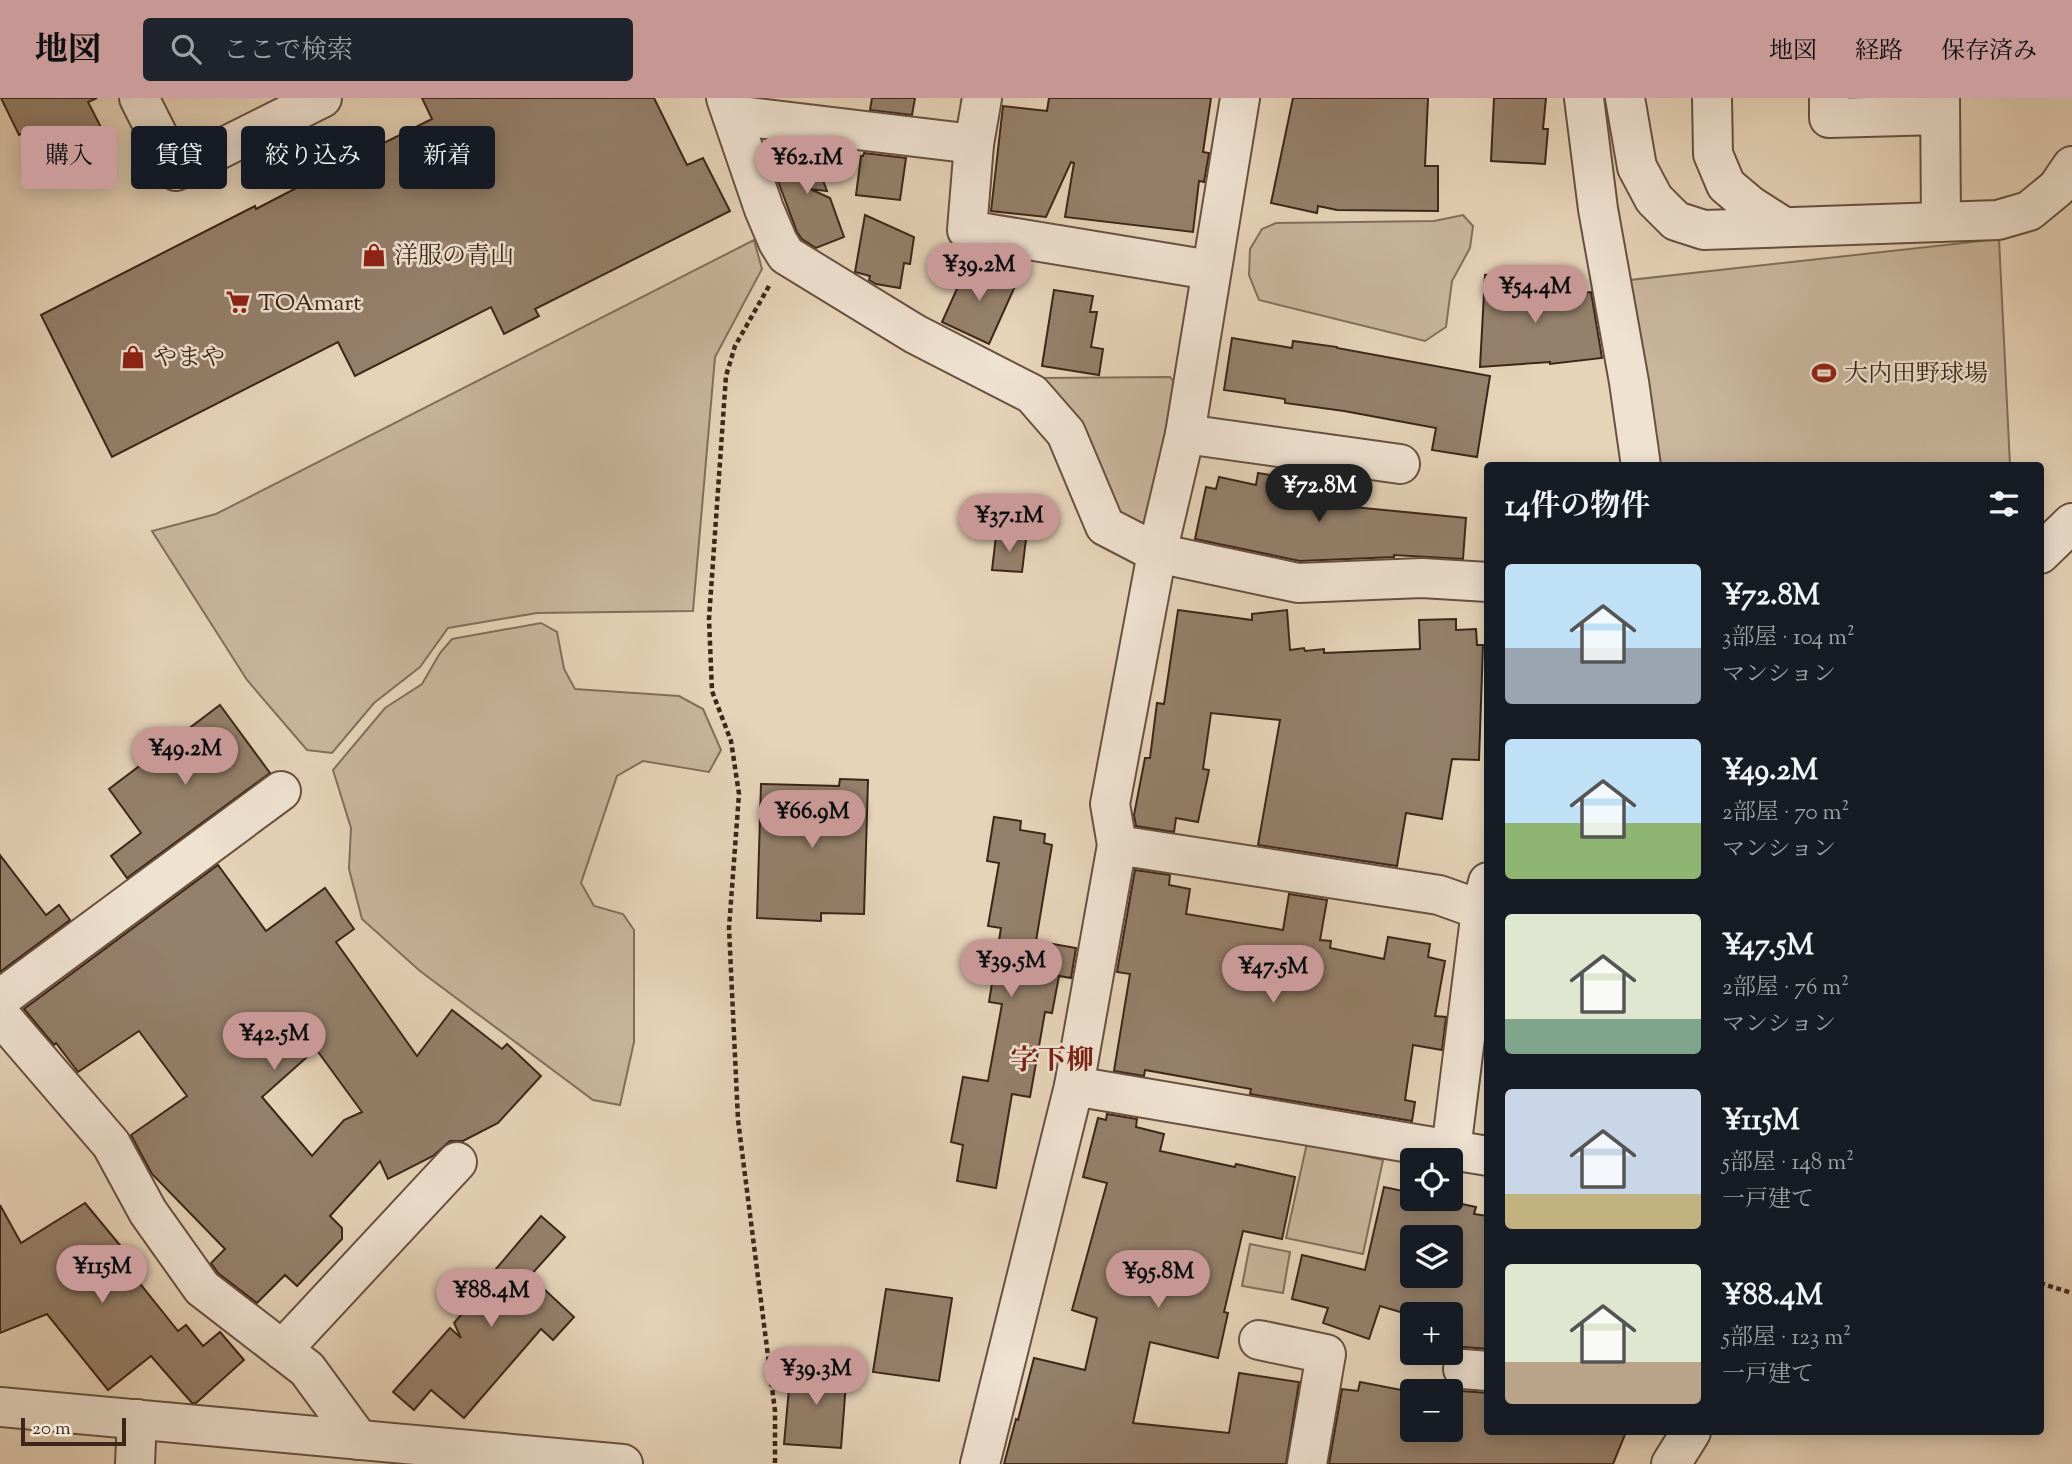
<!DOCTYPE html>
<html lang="ja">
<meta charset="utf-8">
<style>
body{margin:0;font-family:"Sorts Mill Goudy","Noto Serif JP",serif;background:#20242c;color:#f1f3f6;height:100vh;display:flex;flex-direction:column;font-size:26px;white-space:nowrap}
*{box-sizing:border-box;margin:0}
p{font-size:23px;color:#9ea1a6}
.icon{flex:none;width:38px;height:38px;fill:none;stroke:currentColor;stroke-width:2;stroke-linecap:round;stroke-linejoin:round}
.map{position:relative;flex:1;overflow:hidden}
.sheet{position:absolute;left:1484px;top:364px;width:560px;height:973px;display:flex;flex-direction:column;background:#171b24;border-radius:7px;box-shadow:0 4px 18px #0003}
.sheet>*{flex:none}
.guide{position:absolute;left:21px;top:28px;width:665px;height:63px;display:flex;gap:14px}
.buttons{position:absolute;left:1400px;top:1050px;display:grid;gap:14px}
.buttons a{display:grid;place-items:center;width:63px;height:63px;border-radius:7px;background:#171b24;box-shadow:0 4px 18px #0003;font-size:35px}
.scale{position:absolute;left:21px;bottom:18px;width:105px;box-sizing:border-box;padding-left:7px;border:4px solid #3d2618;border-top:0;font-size:19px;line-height:24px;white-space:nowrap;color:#3d2618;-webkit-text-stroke:5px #efe2d1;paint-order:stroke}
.price{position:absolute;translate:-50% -60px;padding:0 16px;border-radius:24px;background:#c59692;color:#111;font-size:23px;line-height:46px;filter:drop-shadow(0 2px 4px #0008)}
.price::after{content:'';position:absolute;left:50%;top:42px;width:21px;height:16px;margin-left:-10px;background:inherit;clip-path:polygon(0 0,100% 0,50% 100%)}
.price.selected{background:#222;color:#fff}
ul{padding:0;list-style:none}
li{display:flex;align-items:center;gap:21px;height:175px;padding:0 21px}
li span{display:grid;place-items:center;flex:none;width:196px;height:140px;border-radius:7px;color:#555}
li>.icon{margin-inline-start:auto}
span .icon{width:84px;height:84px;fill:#fffc;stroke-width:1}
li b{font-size:30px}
h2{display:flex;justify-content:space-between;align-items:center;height:84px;padding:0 21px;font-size:30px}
.chip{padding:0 24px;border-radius:7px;background:#171b24;box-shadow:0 4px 18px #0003;font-size:24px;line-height:63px}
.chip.selected{background:#c59692;color:#111}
header{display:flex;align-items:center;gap:42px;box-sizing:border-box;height:98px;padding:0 35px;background:#c59692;color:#111}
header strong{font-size:33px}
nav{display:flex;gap:38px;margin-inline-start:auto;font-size:24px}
.search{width:490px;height:63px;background:#20242c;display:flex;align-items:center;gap:18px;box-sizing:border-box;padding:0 24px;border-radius:7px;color:#9ea1a6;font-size:26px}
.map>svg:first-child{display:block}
</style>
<header>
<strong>地図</strong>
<div class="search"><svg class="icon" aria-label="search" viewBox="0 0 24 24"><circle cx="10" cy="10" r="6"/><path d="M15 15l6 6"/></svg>ここで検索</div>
<nav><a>地図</a><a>経路</a><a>保存済み</a></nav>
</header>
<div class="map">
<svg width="2072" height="1366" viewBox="0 0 2072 1366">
<rect width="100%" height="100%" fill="#e6d3b8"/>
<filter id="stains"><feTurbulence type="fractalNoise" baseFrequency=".00286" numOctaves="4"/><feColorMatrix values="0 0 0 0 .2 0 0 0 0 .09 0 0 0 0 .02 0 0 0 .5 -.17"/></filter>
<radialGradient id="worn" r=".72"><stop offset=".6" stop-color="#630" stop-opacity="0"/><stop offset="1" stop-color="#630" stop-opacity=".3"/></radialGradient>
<g fill="#c9b69d" stroke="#836e5a" stroke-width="2">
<polygon points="1463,117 1473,128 1470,150 1452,183 1446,229 1425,243 1259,202 1249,177 1250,151 1262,131 1276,125 1434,123"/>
<polygon points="1999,141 2010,367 1657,367 1630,182"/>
<polygon points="754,142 762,171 715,259 693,513 537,515 448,530 420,569 374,605 332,655 307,652 247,582 152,433 216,416"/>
<polygon points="1170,279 1178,289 1156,417 1135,429 1125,425 1041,280"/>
<polygon points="541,525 557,534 564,571 575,591 679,598 703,611 721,652 709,674 643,663 617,678 581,785 594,808 623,816 634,832 634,944 620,1007 593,1002 420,873 362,821 349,771 351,730 333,672 385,610 422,586 440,555 452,541"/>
<polygon points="1307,1045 1383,1062 1363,1156 1286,1140"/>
<polygon points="1250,1146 1290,1154 1283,1195 1242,1188"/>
</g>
<g fill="#95806b" stroke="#3d2618" stroke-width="2" fill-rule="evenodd">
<polygon points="1,0 97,0 88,4 107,41 51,68 33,30 19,37"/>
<polygon points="422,0 654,0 687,67 703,60 730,113 535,211 539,218 504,236 491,209 355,278 338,244 112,359 41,217 255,108 256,111 308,84 302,71 346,49 352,61 432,21"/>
<polygon points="872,0 915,0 912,17 870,12"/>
<polygon points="1049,0 1211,0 1203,54 1209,55 1204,84 1199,83 1193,134 1065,119 1074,65 1071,64 1046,119 991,113 1003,8 1047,13"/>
<polygon points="1293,0 1428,0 1425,68 1438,68 1438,113 1337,112 1318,108 1317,115 1271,105"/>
<polygon points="1494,0 1546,0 1543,31 1548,31 1545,66 1491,63"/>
<polygon points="791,46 810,48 827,93 810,91 830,100 844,139 816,150 802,141 797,134 775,75 782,79 773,53"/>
<polygon points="864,55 906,60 900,102 856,97 861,58 863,58"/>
<polygon points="865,117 914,139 910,166 904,165 900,190 876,186 869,182 870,178 855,174"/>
<polygon points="969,164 1016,186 989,246 942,224"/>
<polygon points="1529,174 1530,200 1591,194 1602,260 1550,266 1550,264 1480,269 1485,177"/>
<polygon points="1054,192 1093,198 1090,214 1097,214 1091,249 1103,251 1099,277 1042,268"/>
<polygon points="1232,240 1292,250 1293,243 1337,249 1337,250 1490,278 1477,359 1432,352 1436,330 1344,313 1285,305 1285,301 1224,292"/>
<polygon points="1258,375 1288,380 1288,383 1345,390 1343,408 1466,420 1463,461 1394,457 1394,459 1300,463 1195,441 1206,389 1216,391 1219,379 1256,387"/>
<polygon points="996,438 1026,441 1022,474 992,472"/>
<polygon points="1178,512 1252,522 1252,516 1287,512 1290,552 1304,550 1305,553 1324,551 1324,555 1420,551 1419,522 1456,521 1456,532 1476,531 1477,547 1483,547 1479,662 1452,661 1442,721 1406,715 1397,768 1258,747 1280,622 1211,615 1203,671 1209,672 1198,724 1176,720 1174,734 1136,728 1134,717 1145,660 1150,660 1157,605 1164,606"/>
<polygon points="220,607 270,675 127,780 111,758 141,735 109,691"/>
<polygon points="840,681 868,682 864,816 821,815 821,823 757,820 761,686 839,688"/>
<polygon points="994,719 1021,723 1020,732 1045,736 1044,745 1052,747 1036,843 1076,850 1071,880 1059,878 1052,915 1045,914 1030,999 1012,996 996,1090 957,1083 963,1047 951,1044 963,979 988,983 1002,906 989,904 1001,830 988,828 999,765 987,763"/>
<polygon points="0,757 46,817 59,807 70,822 0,874"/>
<path d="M218,767L266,833L325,790L354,831L336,844L417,958L452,912L502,951L507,946L541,978L498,1025L463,1043H450L433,1058L388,1081L380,1063L330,1118L342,1130V1141L297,1188L285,1177L257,1205L218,1175L211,1165L225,1151L152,1076L131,1037L187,998L139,933L78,974L56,945L54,947L24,911ZM316,951L362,1014L344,1022L312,1058L262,999Z"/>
<polygon points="1135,772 1170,777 1169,787 1190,791 1186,816 1283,832 1289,796 1327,802 1320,842 1331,843 1330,850 1384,861 1388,839 1430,846 1428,859 1445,863 1435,918 1446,919 1442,952 1413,947 1405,1002 1415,1004 1412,1023 1250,996 1251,991 1145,972 1144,978 1114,973 1130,876 1117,874"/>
<polygon points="1107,1016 1137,1021 1136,1029 1164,1036 1160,1053 1235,1069 1236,1066 1295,1079 1282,1141 1243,1133 1224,1214 1228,1215 1218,1260 1150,1244 1133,1325 1229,1335 1239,1275 1299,1284 1286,1366 1004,1366 1016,1321 1018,1322 1034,1260 1085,1272 1097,1220 1072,1212 1107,1085 1083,1079 1098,1020 1106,1022"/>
<path d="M1384,1089L1412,1095V1101H1439L1476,1109L1474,1116L1488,1118V1251L1464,1249L1451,1254V1216H1407L1380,1208L1369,1241L1323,1225L1328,1210L1292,1201L1302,1157L1365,1172ZM1412,1139H1451V1178H1412Z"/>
<polygon points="85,1105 138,1169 130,1173 178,1233 186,1227 203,1248 220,1234 244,1262 196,1305 192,1305 151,1258 108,1292 47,1216 0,1235 0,1107 21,1145"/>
<polygon points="541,1118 565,1139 530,1178 574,1219 553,1242 541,1231 464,1320 431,1292 414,1312 393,1294 450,1230 461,1240 454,1225 486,1188 484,1185"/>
<polygon points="886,1191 952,1200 939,1283 873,1274"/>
<polygon points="791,1268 847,1272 841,1350 784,1346"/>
<polygon points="1360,1284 1412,1294 1412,1332 1451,1332 1451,1293 1421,1293 1423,1284 1461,1293 1488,1295 1488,1334 1626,1334 1613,1366 1329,1366 1342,1291 1358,1293"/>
</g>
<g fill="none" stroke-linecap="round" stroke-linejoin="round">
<g stroke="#675140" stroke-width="42">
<g id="minor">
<polyline points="139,0 176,73 322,0"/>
<polyline points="726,0 764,111 778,144 786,157 915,236 1032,296 1066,335 1105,428 1157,455 1298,485 1422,480 1488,484"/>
<polyline points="1584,0 1598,111 1629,284 1641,368"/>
<polyline points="1625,0 1637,69 1654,101 1676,123 1704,132 1998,122 2029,113 2057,90 2072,68"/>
<polyline points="1712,0 1713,56 1726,87 1751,108 1784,129"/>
<polyline points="1829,0 1829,20 1940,17"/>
<polyline points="1940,0 1941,124"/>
<polyline points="732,17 974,46 982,0"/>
<polyline points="974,46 967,132 1210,172"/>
<polyline points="1185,336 1400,366"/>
<polyline points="2040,456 2072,425"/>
<polyline points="1117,747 1439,797 1481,812 1488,784"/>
<polyline points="1481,812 1451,1052 1488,1058"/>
<polyline points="0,901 281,693"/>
<polyline points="0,917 111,1046 148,1114 202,1190 307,1271 359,1342"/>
<polyline points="1074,988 1451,1052"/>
<polyline points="1259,1242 1326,1256 1307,1366"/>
<polyline points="282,1252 457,1064"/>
<polyline points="1463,1271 1488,1273"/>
<polyline points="0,1309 623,1366"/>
<polyline points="135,1366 137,1321"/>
<polyline points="980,1366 1074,988 1117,747 1110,706 1157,455 1185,336 1240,0"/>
<polyline points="1671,1366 1691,1334"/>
</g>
</g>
<g stroke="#3d2618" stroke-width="4.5" stroke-dasharray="5 3.5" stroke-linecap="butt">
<polyline points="769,188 735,248 726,278 709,521 712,593 731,643 739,696 729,830 738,1022 775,1313 775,1366"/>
<polyline points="2040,1185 2072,1195"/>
</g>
<use href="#minor" stroke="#efe2d1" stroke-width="38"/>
</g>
<defs>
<g id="shop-bare" transform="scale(1.89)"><path d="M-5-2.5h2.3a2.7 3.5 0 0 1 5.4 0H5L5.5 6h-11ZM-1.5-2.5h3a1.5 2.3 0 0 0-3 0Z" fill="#8f2418" stroke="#efe2d1" stroke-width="2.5" paint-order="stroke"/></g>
<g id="supermarket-bare" transform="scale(1.89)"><path d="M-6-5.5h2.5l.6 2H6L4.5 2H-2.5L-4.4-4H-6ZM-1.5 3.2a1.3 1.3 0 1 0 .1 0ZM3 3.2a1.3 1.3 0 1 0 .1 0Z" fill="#8f2418" stroke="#efe2d1" stroke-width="2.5" paint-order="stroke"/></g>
<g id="stadium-bare" transform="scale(1.89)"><path d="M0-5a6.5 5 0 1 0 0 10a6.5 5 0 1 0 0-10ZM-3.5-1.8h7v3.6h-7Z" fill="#8f2418" stroke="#efe2d1" stroke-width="2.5" paint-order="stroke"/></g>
</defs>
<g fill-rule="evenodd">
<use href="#shop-bare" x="374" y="157"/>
<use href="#supermarket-bare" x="238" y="204"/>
<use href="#shop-bare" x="133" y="259"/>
<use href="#stadium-bare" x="1824" y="275"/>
</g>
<g text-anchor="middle" stroke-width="5" stroke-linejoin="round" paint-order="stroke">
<g font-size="24" fill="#3d2618" stroke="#efe2d1" text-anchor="start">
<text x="394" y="165">洋服の青山</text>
<text x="258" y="212">TOAmart</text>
<text x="153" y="267">やまや</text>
<text x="1844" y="283">大内田野球場</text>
</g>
<g font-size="28" font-weight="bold" fill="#7a1f14" stroke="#efe2d1">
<text x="1052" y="971">字下柳</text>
</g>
</g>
<rect width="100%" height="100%" filter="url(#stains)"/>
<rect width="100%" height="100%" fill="url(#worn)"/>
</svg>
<div class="buttons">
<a><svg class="icon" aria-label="locate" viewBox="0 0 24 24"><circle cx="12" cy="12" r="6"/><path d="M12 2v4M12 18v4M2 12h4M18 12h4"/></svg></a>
<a><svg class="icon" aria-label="layers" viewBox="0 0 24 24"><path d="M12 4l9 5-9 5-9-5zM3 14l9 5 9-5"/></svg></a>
<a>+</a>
<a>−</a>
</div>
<div class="scale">20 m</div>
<b class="price" style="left:807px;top:98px">¥62.1M</b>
<b class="price" style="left:979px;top:205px">¥39.2M</b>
<b class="price" style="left:1535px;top:227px">¥54.4M</b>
<b class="price selected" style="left:1319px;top:426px">¥72.8M</b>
<b class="price" style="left:1009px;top:456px">¥37.1M</b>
<b class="price" style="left:185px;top:689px">¥49.2M</b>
<b class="price" style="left:812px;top:752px">¥66.9M</b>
<b class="price" style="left:1011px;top:901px">¥39.5M</b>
<b class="price" style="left:1273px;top:907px">¥47.5M</b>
<b class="price" style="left:274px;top:974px">¥42.5M</b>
<b class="price" style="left:102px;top:1207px">¥115M</b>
<b class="price" style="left:1158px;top:1212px">¥95.8M</b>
<b class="price" style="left:491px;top:1231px">¥88.4M</b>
<b class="price" style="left:816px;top:1309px">¥39.3M</b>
<div class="guide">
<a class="chip selected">購入</a>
<a class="chip">賃貸</a>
<a class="chip">絞り込み</a>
<a class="chip">新着</a>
</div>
<section class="sheet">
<h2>14件の物件<svg class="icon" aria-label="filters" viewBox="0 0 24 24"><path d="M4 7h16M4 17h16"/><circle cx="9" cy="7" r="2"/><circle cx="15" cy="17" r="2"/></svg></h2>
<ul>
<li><span style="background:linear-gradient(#bfe0f5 60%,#9aa5b1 0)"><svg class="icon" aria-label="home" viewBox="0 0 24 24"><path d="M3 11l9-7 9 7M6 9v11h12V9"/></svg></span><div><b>¥72.8M</b><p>3部屋 · 104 m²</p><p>マンション</p></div></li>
<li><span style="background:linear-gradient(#bfe0f5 60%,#8fb573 0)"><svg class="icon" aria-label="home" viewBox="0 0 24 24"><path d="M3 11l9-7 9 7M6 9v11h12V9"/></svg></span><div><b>¥49.2M</b><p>2部屋 · 70 m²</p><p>マンション</p></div></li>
<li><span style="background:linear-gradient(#dfe7d0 75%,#7fa58c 0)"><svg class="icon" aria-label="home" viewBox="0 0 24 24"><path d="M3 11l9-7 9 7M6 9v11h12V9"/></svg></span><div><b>¥47.5M</b><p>2部屋 · 76 m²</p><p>マンション</p></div></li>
<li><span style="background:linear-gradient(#c9d6e8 75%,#c2b280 0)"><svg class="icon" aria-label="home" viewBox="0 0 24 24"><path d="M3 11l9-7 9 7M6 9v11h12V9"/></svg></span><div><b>¥115M</b><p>5部屋 · 148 m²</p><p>一戸建て</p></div></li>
<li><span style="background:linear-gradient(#dfe7d0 70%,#b9a48a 0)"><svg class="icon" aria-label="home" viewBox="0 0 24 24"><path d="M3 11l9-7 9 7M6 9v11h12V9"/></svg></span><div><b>¥88.4M</b><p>5部屋 · 123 m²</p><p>一戸建て</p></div></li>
</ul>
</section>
</div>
